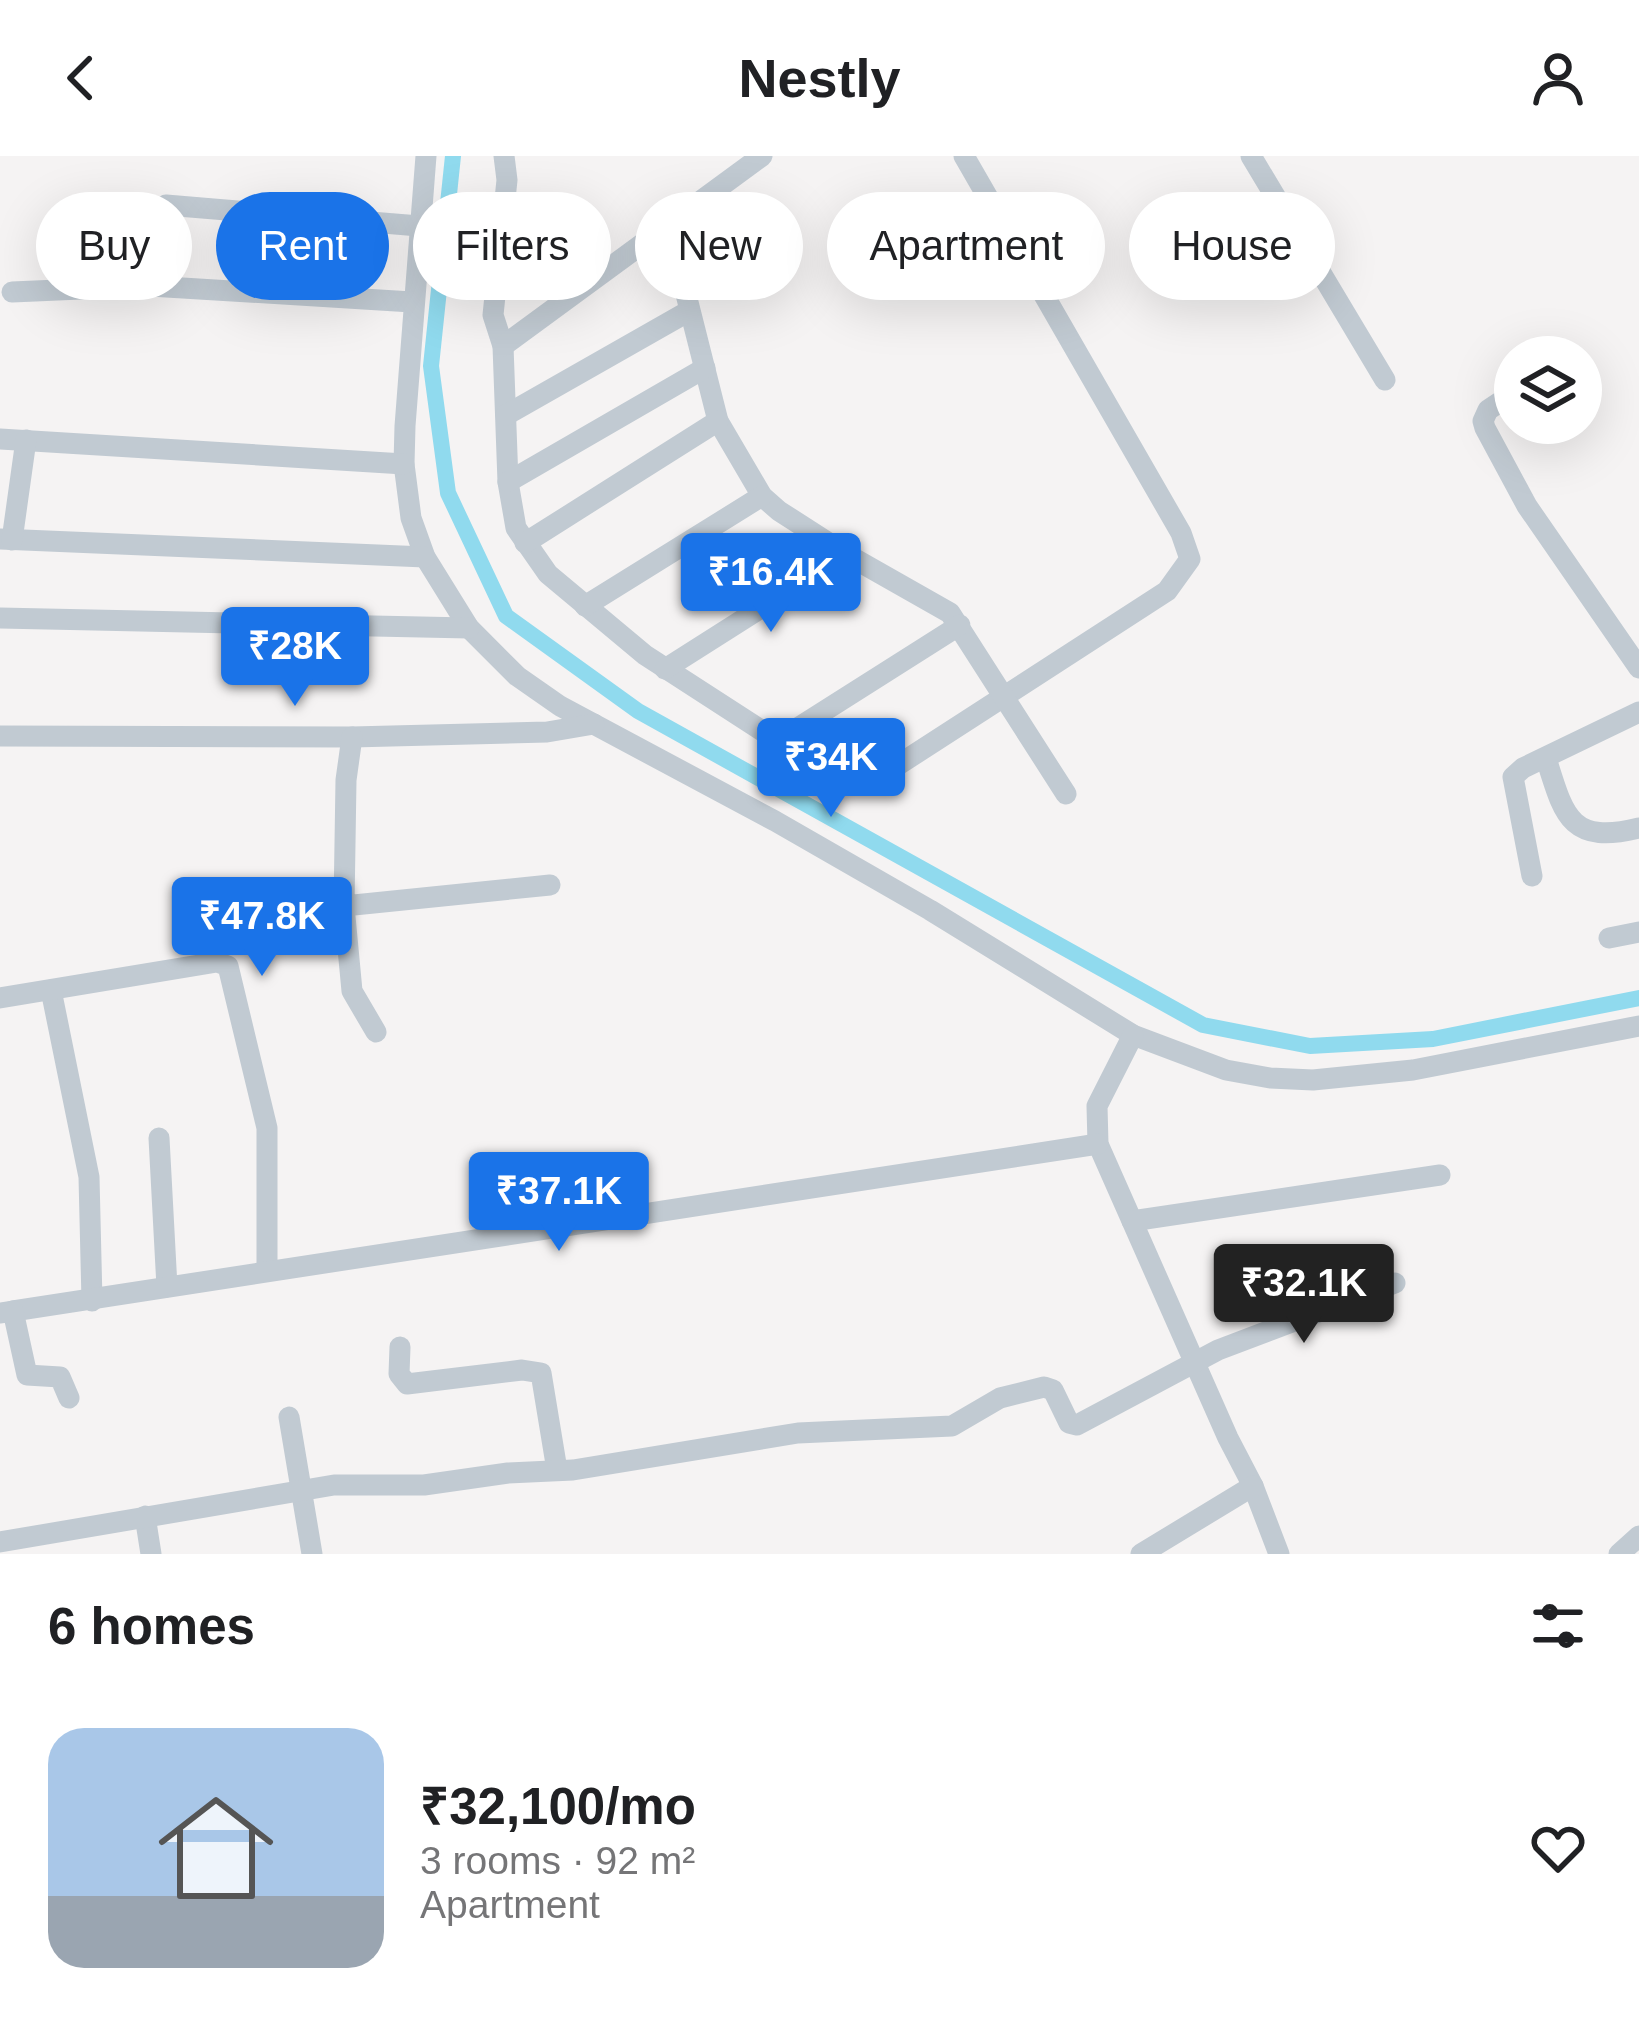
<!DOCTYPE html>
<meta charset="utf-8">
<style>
body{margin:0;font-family:Arial,sans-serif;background:#f2f2f2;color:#202124;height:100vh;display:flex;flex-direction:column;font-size:45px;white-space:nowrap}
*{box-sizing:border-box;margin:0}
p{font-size:39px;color:#757577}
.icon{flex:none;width:66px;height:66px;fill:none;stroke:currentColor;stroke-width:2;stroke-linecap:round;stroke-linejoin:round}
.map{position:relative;height:1398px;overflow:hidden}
.drawer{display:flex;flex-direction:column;background:#fff;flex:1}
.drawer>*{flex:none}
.banner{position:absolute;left:36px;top:36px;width:1569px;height:108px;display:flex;gap:24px}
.buttons{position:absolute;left:1494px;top:180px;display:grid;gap:24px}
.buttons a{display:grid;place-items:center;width:108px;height:108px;border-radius:50%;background:#fff;box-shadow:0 12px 48px #0002;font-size:60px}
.price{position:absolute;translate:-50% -102px;padding:0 27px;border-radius:12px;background:#1a73e8;color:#fff;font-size:39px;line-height:78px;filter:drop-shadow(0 3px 6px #0008)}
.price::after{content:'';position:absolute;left:50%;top:72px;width:36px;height:27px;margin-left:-18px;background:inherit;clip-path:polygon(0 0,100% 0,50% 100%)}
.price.active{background:#222;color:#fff}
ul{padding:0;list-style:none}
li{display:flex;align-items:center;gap:36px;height:300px;padding:0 48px}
li span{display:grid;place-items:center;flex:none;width:336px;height:240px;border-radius:36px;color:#555}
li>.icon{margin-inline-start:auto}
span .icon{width:144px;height:144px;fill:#fffc;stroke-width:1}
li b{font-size:51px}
h2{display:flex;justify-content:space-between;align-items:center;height:144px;padding:0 48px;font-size:51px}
.pill{padding:0 42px;border-radius:54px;background:#fff;box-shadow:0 12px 48px #0002;font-size:42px;line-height:108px}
.pill.active{background:#1a73e8;color:#fff}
header{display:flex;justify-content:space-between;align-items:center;height:156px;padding:0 48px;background:#fff;font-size:54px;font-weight:700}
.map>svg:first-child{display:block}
</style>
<header><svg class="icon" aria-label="back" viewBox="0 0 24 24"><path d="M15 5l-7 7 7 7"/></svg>Nestly<svg class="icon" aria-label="person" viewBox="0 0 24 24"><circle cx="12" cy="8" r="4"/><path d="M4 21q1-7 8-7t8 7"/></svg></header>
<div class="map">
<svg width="1639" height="1398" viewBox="0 0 1639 1398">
<rect width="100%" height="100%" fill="#f5f3f3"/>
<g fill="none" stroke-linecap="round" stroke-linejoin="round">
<polyline stroke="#90daee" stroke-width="16" points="453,0 431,210 448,337 506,460 638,555 1203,869 1310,890 1433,883 1639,842"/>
<g stroke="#c1cad2" stroke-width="21">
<polyline points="426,0 405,270 404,308 411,362 425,401 469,472 517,520 560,550 775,665 930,754 1133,879 1226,914 1270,922 1313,924 1413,914 1639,870"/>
<polyline points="504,0 507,24 493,159 503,190 508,326 516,372 548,418 645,499 832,620 851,627 878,622 1167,435 1190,403 1181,377 964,0"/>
<polyline points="1251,0 1385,224"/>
<polyline points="166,49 419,70"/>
<polyline points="668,67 718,265 762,340 779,355 846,398 950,457 1066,638"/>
<polyline points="12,136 150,130 412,146"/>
<polyline points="503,190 762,0"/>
<polyline points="1515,236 1488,254 1483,265 1485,272 1527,350 1639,512"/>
<polyline points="506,259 689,155"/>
<polyline points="0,283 404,308"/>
<polyline points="508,326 705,212"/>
<polyline points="0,383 425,401"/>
<polyline points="12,384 26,284"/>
<polyline points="525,387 718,265"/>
<polyline points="585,450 762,340"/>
<polyline points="0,462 469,472"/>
<polyline points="665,513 846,398"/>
<polyline points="0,580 352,581 547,576 594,568"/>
<polyline points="352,581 346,624 344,750 550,729"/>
<polyline points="777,585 960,469"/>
<path d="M1546,602C1564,660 1570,689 1639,672"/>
<polyline points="1532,720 1513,621 1523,612 1639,556"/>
<polyline points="344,750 352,835 376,876"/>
<polyline points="1609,782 1639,776"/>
<polyline points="51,834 89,1021 92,1145"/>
<polyline points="0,842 217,806 228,810 267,972 267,1113"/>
<polyline points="1133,879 1097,950 1098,988 1228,1282 1253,1330 1279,1398"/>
<polyline points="159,982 167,1131"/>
<polyline points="1132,1065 1440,1019"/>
<polyline points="13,1155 1098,988"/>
<polyline points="1,1157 13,1155 27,1219 60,1221 69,1242"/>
<polyline points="400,1191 399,1218 407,1228 522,1214 541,1217 557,1314"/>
<polyline points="289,1261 312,1398"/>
<polyline points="145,1360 151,1398"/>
<polyline points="0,1386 334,1329 424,1329 508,1317 573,1314 798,1277 952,1270 1000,1242 1044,1231 1053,1234 1069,1267 1077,1269 1218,1194 1395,1127"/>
<polyline points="1141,1398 1253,1330"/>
<polyline points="1619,1398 1639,1380"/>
</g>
</g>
</svg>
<div class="buttons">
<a><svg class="icon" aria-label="layers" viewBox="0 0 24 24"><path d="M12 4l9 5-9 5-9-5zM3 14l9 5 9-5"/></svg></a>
</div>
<b class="price" style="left:771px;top:479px">₹16.4K</b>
<b class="price" style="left:295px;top:553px">₹28K</b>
<b class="price" style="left:831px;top:664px">₹34K</b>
<b class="price" style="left:262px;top:823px">₹47.8K</b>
<b class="price" style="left:559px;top:1098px">₹37.1K</b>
<b class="price active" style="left:1304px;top:1190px">₹32.1K</b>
<div class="banner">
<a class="pill">Buy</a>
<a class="pill active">Rent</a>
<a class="pill">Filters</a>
<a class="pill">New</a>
<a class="pill">Apartment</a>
<a class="pill">House</a>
</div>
</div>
<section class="drawer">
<h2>6 homes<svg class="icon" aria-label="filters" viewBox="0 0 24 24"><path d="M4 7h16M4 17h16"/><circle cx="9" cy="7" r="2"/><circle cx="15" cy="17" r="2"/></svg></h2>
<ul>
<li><span style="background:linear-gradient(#a9c7e8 70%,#9aa5b1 0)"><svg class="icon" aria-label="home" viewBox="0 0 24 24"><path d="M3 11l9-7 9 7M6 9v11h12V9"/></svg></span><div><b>₹32,100/mo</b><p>3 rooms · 92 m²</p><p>Apartment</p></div><svg class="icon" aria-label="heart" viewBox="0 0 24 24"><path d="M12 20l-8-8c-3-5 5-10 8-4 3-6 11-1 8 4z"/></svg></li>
</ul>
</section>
